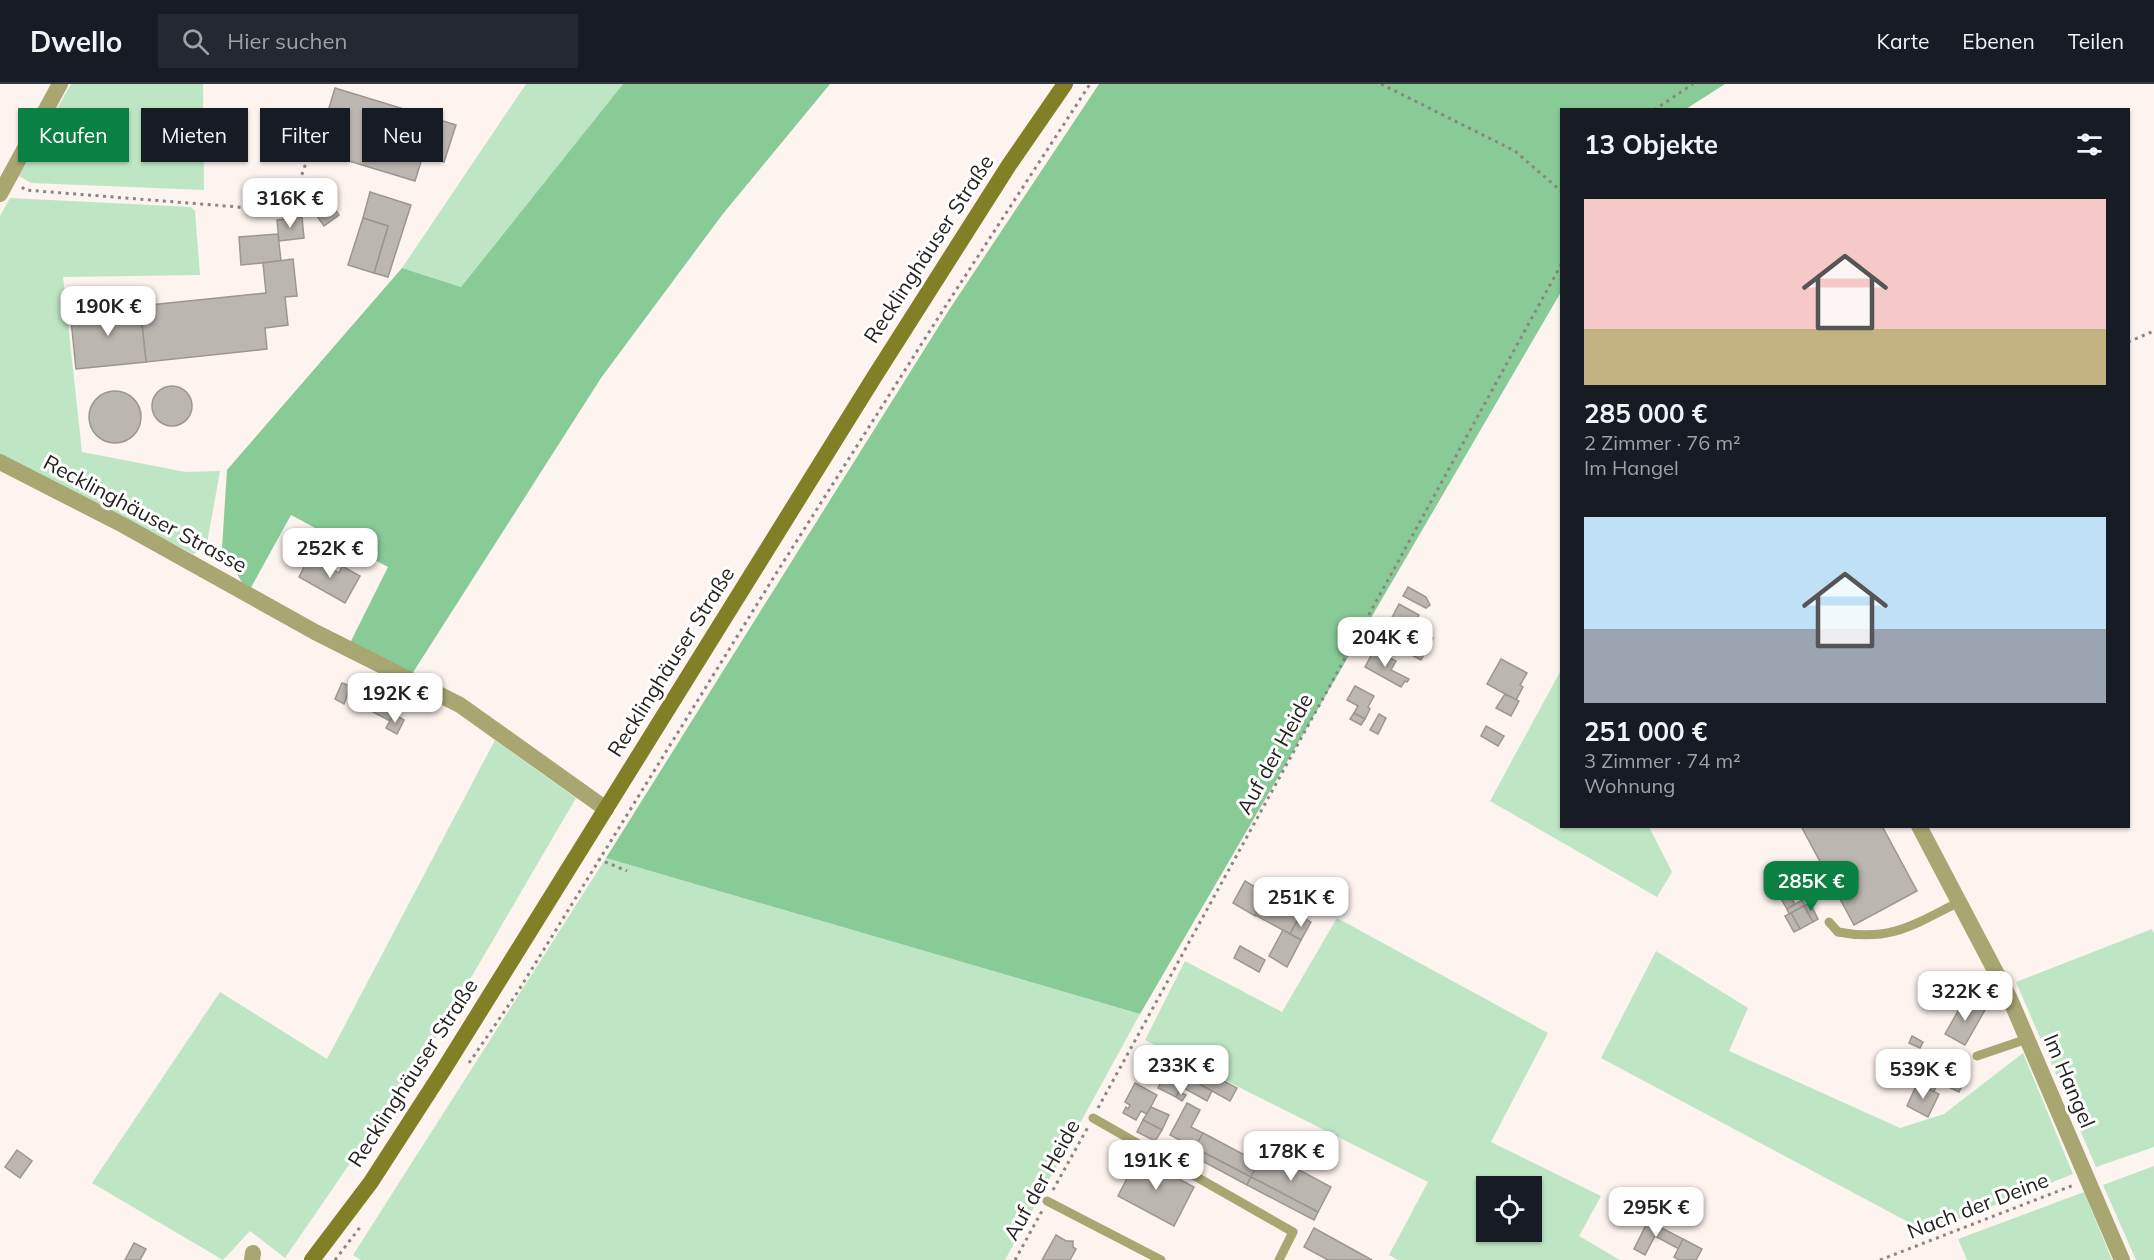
<!DOCTYPE html>
<html lang="de">
<meta charset="utf-8">
<style>
body{margin:0;font-family:Mulish,sans-serif;background:#242831;color:#f1f3f6;height:100vh;display:flex;flex-direction:column;font-size:22px;white-space:nowrap}
*{box-sizing:border-box;margin:0}
p{font-size:20px;color:#9ea1a6}
.icon{flex:none;width:33px;height:33px;fill:none;stroke:currentColor;stroke-width:2;stroke-linecap:round;stroke-linejoin:round}
.map{position:relative;flex:1;overflow:hidden}
.drawer{position:absolute;left:1560px;top:24px;width:570px;height:720px;display:flex;flex-direction:column;background:#171b24;border-radius:0px;box-shadow:0 2px 4px #0004}
.drawer>*{flex:none}
.guide{position:absolute;left:18px;top:24px;width:570px;height:54px;display:flex;gap:12px}
.fabs{position:absolute;left:1476px;top:1092px;display:grid;gap:12px}
.fabs a{display:grid;place-items:center;width:66px;height:66px;border-radius:0px;background:#171b24;box-shadow:0 2px 4px #0004;font-size:30px}
.price{position:absolute;translate:-50% -51px;padding:0 14px;border-radius:12px;background:#fff;color:#222;font-size:20px;line-height:39px;filter:drop-shadow(0 2px 3px #0008)}
.price::after{content:'';position:absolute;left:50%;top:36px;width:18px;height:14px;margin-left:-9px;background:inherit;clip-path:polygon(0 0,100% 0,50% 100%)}
.price.selected{background:#0b8043;color:#fff}
ul{padding:0;list-style:none}
li{display:grid;align-content:center;gap:12px;height:318px;padding:0 24px}
li span{display:grid;place-items:center;height:186px;border-radius:0px;color:#555}
li>.icon{margin-inline-start:auto}
span .icon{width:108px;height:108px;fill:#fffc;stroke-width:1}
li b{font-size:26px}
h2{display:flex;justify-content:space-between;align-items:center;height:72px;padding:0 24px;font-size:26px}
.pill{padding:0 21px;border-radius:0px;background:#171b24;box-shadow:0 2px 4px #0004;font-size:21px;line-height:54px}
.pill.selected{background:#0b8043;color:#fff}
header{display:flex;align-items:center;gap:36px;box-sizing:border-box;height:84px;padding:0 30px;background:#171b24;border-bottom:2px solid #363941}
header strong{font-size:28px}
nav{display:flex;gap:33px;margin-inline-start:auto;font-size:21px}
.search{width:420px;height:54px;background:#242831;display:flex;align-items:center;gap:15px;box-sizing:border-box;padding:0 21px;border-radius:0px;color:#9ea1a6;font-size:22px}
.map>svg:first-child{display:block}
</style>
<header>
<strong>Dwello</strong>
<div class="search"><svg class="icon" aria-label="search" viewBox="0 0 24 24"><circle cx="10" cy="10" r="6"/><path d="M15 15l6 6"/></svg>Hier suchen</div>
<nav><a>Karte</a><a>Ebenen</a><a>Teilen</a></nav>
</header>
<div class="map">
<svg width="2154" height="1176" viewBox="0 0 2154 1176">
<rect width="100%" height="100%" fill="#fdf3ef"/>
<g fill="#bee6c5" fill-rule="evenodd">
<polygon points="71,0 203,0 204,106 31,99 19,92"/>
<polygon points="526,0 623,0 461,203 402,184"/>
<polygon points="10,114 191,123 195,127 200,191 63,193 82,368 186,388 220,387 206,465 193,470 0,371 0,132"/>
<polygon points="1561,586 1562,742 1649,743 1672,788 1657,813 1490,717"/>
<polygon points="495,656 576,714 434,957 285,1174 250,1147 223,1176 92,1099 220,908 327,975"/>
<polygon points="606,774 1140,930 1005,1176 361,1176 353,1171"/>
<path d="M1337,834L1548,949L1491,1058L1601,1112L1579,1152L1620,1176H1398L1389,1171L1428,1098L1145,956L1185,877L1282,928ZM1486,1102H1532V1148H1486Z"/>
<polygon points="2152,845 2154,850 2154,1063 2096,1083 2016,898"/>
<polygon points="1656,867 1748,924 1729,967 1900,1044 1944,1030 2023,969 2073,1090 1927,1148 1601,974"/>
<polygon points="2154,1082 2154,1176 2136,1176 2103,1101"/>
<polygon points="2084,1108 2112,1176 1967,1176 1958,1155"/>
</g>
<g fill="#88cb97">
<polygon points="623,0 830,0 722,131 601,294 412,590 350,559 388,483 291,431 248,509 222,464 227,386 402,184 461,203"/>
<polygon points="1099,0 1725,0 1686,25 1562,26 1561,208 1140,930 606,774 949,226"/>
</g>
<g fill="#bcb6b0" stroke="#9c9690" stroke-width="1.5">
<polygon points="335,4 456,41 444,78 423,71 415,97 316,67"/>
<polygon points="317,101 339,131 324,142 302,111"/>
<polygon points="370,108 411,121 388,193 374,189 388,142 363,134"/>
<polygon points="302,133 304,154 279,157 277,136"/>
<polygon points="363,134 388,142 374,189 348,181"/>
<polygon points="278,150 281,177 241,181 239,153"/>
<polygon points="293,175 297,212 285,213 288,241 265,244 267,265 146,278 140,222 266,209 263,179"/>
<polygon points="140,222 146,278 76,285 70,226"/>
<circle cx="172" cy="322" r="20"/>
<circle cx="115" cy="333" r="26"/>
<polygon points="309,473 339,489 342,482 360,492 345,519 299,493"/>
<polygon points="1408,503 1426,513 1430,521 1426,524 1403,512"/>
<polygon points="1399,520 1419,531 1412,543 1433,554 1421,576 1400,565 1403,558 1399,556 1400,553 1386,545"/>
<polygon points="1374,566 1396,577 1391,586 1409,595 1407,598 1405,597 1401,603 1365,583"/>
<polygon points="1501,575 1527,589 1520,601 1523,603 1516,616 1487,600"/>
<polygon points="342,599 351,602 344,620 335,615"/>
<polygon points="1355,602 1374,612 1368,623 1370,625 1365,635 1354,629 1358,622 1347,616"/>
<polygon points="381,608 400,618 390,637 371,627"/>
<polygon points="1505,610 1519,617 1511,632 1496,624"/>
<polygon points="1354,629 1365,635 1361,641 1350,635"/>
<polygon points="394,630 404,636 397,650 386,644"/>
<polygon points="1379,630 1386,634 1378,650 1370,646"/>
<polygon points="1486,642 1504,652 1498,662 1481,652"/>
<polygon points="1801,742 1882,742 1917,807 1854,841"/>
<polygon points="1245,797 1272,813 1271,816 1265,813 1255,832 1233,819"/>
<polygon points="1272,801 1301,816 1294,829 1271,816 1272,813 1266,810"/>
<polygon points="1785,803 1795,820 1787,825 1777,808"/>
<polygon points="1265,813 1300,832 1290,850 1255,831"/>
<polygon points="1802,816 1805,821 1789,830 1787,825"/>
<polygon points="1810,819 1818,835 1813,838 1804,822"/>
<polygon points="1804,822 1813,838 1800,845 1791,829"/>
<polygon points="1791,829 1800,845 1794,848 1785,832"/>
<polygon points="1300,832 1311,838 1301,856 1290,850"/>
<polygon points="1283,846 1301,856 1287,883 1269,872"/>
<polygon points="1240,862 1265,876 1259,888 1234,874"/>
<polygon points="1965,915 1985,926 1965,961 1945,950"/>
<polygon points="1912,952 1923,958 1920,964 1909,959"/>
<polygon points="1151,970 1172,980 1161,1000 1141,989"/>
<polygon points="1929,976 1966,994 1959,1008 1938,998 1934,1008 1917,1000"/>
<polygon points="1171,981 1189,990 1176,1013 1158,1004"/>
<polygon points="1193,981 1237,1004 1230,1017 1187,993"/>
<polygon points="1187,993 1212,1007 1207,1017 1182,1003"/>
<polygon points="1135,999 1157,1011 1147,1030 1141,1027 1136,1036 1123,1029 1126,1023 1128,1025 1130,1021 1125,1018"/>
<polygon points="1917,1000 1939,1010 1928,1033 1907,1022"/>
<polygon points="1179,1008 1186,1011 1182,1017 1176,1013"/>
<polygon points="1187,1019 1200,1026 1191,1043 1203,1049 1195,1064 1170,1051"/>
<polygon points="1151,1023 1169,1031 1162,1046 1143,1036"/>
<polygon points="1143,1036 1162,1046 1155,1057 1137,1048"/>
<polygon points="1203,1049 1258,1078 1251,1093 1195,1064"/>
<polygon points="1195,1064 1251,1093 1247,1101 1191,1071"/>
<polygon points="17,1066 32,1077 20,1094 5,1083"/>
<polygon points="1264,1067 1331,1103 1318,1128 1251,1093"/>
<polygon points="1138,1073 1194,1103 1174,1142 1118,1112"/>
<polygon points="1251,1093 1318,1128 1314,1136 1247,1101"/>
<polygon points="1648,1137 1683,1155 1679,1165 1655,1152 1645,1171 1634,1165"/>
<polygon points="1314,1144 1372,1176 1328,1176 1304,1163"/>
<polygon points="1056,1151 1066,1157 1073,1157 1073,1163 1076,1165 1070,1176 1042,1176"/>
<polygon points="1683,1155 1702,1165 1696,1176 1679,1176 1674,1173"/>
<polygon points="134,1159 146,1165 140,1176 125,1176"/>
</g>
<g fill="none" stroke-linecap="round" stroke-linejoin="round">
<g stroke="#8c8683" stroke-width="3" stroke-dasharray="3 4.5" stroke-linecap="butt">
<polyline points="1381,0 1515,67 1562,108"/>
<polyline points="1654,26 1693,0"/>
<polyline points="22,103 25,106 289,127 319,42"/>
<polyline points="2128,258 2154,247"/>
<polyline points="598,775 627,787"/>
<polyline points="469,979 517,909 772,496 945,223 1090,0"/>
<polyline points="1098,1024 1562,179"/>
<polyline points="1053,1106 1088,1043"/>
<polyline points="335,1176 361,1142"/>
<polyline points="1015,1176 1042,1127"/>
<polyline points="1880,1176 2074,1101"/>
</g>
<g stroke="#a8a671" stroke-width="9">
<path d="M1829,838L1838,848C1891,858 1913,841 1959,818"/>
<polyline points="1977,972 2027,955"/>
<polyline points="1093,1034 1293,1148 1279,1176"/>
<polyline points="1047,1117 1161,1176"/>
</g>
<g stroke="#a8a671" stroke-width="16">
<polyline points="0,110 60,0"/>
<polyline points="0,378 123,441 315,548 460,621 606,725"/>
<polyline points="1919,742 2010,915 2122,1176"/>
<polyline points="252,1176 253,1169"/>
</g>
<polyline stroke="#837f26" stroke-width="16" points="312,1176 371,1098 444,985 873,295 1009,81 1065,0"/>
</g>
<g text-anchor="middle" stroke-width="6" stroke-linejoin="round" paint-order="stroke">
<g font-size="21" fill="#252220" stroke="#fff">
<text transform="translate(929 165) rotate(-57)" y="7">Recklinghäuser Straße</text>
<text transform="translate(145 430) rotate(28)" y="7">Recklinghäuser Strasse</text>
<text transform="translate(671 578) rotate(-58)" y="7">Recklinghäuser Straße</text>
<text transform="translate(1275 670) rotate(-61)" y="7">Auf der Heide</text>
<text transform="translate(413 989) rotate(-57)" y="7">Recklinghäuser Straße</text>
<text transform="translate(2069 997) rotate(67)" y="7">Im Hangel</text>
<text transform="translate(1042 1096) rotate(-61)" y="7">Auf der Heide</text>
<text transform="translate(1978 1122) rotate(-21)" y="7">Nach der Deine</text>
</g>
</g>
</svg>
<div class="fabs">
<a><svg class="icon" aria-label="locate" viewBox="0 0 24 24"><circle cx="12" cy="12" r="6"/><path d="M12 2v4M12 18v4M2 12h4M18 12h4"/></svg></a>
</div>
<b class="price" style="left:290px;top:145px">316K €</b>
<b class="price" style="left:108px;top:253px">190K €</b>
<b class="price" style="left:330px;top:495px">252K €</b>
<b class="price" style="left:1385px;top:584px">204K €</b>
<b class="price" style="left:395px;top:640px">192K €</b>
<b class="price selected" style="left:1811px;top:828px">285K €</b>
<b class="price" style="left:1301px;top:844px">251K €</b>
<b class="price" style="left:1965px;top:938px">322K €</b>
<b class="price" style="left:1181px;top:1012px">233K €</b>
<b class="price" style="left:1923px;top:1016px">539K €</b>
<b class="price" style="left:1291px;top:1098px">178K €</b>
<b class="price" style="left:1156px;top:1107px">191K €</b>
<b class="price" style="left:1656px;top:1154px">295K €</b>
<div class="guide">
<a class="pill selected">Kaufen</a>
<a class="pill">Mieten</a>
<a class="pill">Filter</a>
<a class="pill">Neu</a>
</div>
<section class="drawer">
<h2>13 Objekte<svg class="icon" aria-label="filters" viewBox="0 0 24 24"><path d="M4 7h16M4 17h16"/><circle cx="9" cy="7" r="2"/><circle cx="15" cy="17" r="2"/></svg></h2>
<ul>
<li><span style="background:linear-gradient(#f6c9c9 70%,#c2b280 0)"><svg class="icon" aria-label="home" viewBox="0 0 24 24"><path d="M3 11l9-7 9 7M6 9v11h12V9"/></svg></span><div><b>285 000 €</b><p>2 Zimmer · 76 m²</p><p>Im Hangel</p></div></li>
<li><span style="background:linear-gradient(#bfe0f5 60%,#9aa5b1 0)"><svg class="icon" aria-label="home" viewBox="0 0 24 24"><path d="M3 11l9-7 9 7M6 9v11h12V9"/></svg></span><div><b>251 000 €</b><p>3 Zimmer · 74 m²</p><p>Wohnung</p></div></li>
</ul>
</section>
</div>
